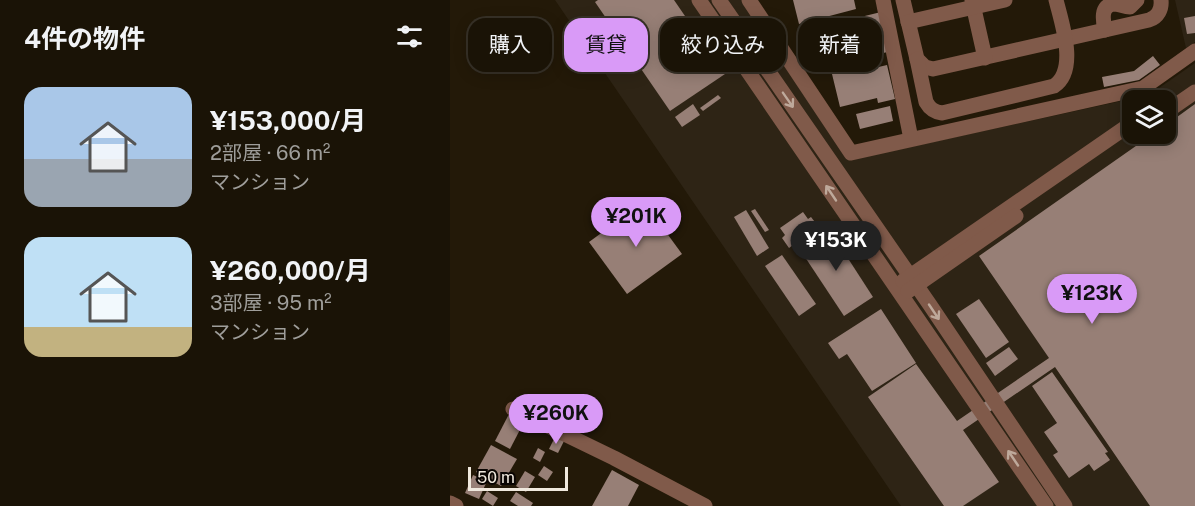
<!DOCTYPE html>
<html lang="ja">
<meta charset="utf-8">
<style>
body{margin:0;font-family:"Public Sans","Noto Sans JP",sans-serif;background:#231c10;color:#f1f3f6;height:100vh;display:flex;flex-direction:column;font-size:22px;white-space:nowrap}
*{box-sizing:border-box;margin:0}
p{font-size:20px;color:#9f9e9b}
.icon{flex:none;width:33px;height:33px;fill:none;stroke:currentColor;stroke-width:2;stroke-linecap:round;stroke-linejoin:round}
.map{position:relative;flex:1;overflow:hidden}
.sheet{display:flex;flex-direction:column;background:#1a1306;width:450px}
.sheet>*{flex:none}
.guide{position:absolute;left:18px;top:18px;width:570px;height:54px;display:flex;gap:12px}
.controls{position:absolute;left:672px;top:90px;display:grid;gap:12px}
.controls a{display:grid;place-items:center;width:54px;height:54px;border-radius:12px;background:#1a1306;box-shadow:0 3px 15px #0003,0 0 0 2px #383228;font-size:30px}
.scale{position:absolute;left:18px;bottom:15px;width:100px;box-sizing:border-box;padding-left:6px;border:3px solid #f0e9de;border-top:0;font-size:16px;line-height:21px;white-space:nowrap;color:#f0e9de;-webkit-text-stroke:4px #090502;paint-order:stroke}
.price{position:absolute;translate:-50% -51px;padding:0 14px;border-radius:21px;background:#d99af7;color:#111;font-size:20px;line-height:39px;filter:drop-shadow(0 2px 3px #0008)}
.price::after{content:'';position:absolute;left:50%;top:36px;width:18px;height:14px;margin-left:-9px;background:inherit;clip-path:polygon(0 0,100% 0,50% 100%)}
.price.active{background:#222;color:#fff}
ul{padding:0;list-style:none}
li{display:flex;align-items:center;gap:18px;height:150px;padding:0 24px}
li span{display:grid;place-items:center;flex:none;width:168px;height:120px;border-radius:18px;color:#555}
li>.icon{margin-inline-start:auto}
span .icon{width:72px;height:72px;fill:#fffc;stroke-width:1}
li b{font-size:26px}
h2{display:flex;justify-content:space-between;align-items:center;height:72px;padding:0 24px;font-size:26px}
.chip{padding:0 21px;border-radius:18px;background:#1a1306;box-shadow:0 3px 15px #0003,0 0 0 2px #383228;font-size:21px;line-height:54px}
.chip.active{background:#d99af7;color:#111}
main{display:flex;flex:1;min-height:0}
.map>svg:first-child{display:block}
</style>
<main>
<section class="sheet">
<h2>4件の物件<svg class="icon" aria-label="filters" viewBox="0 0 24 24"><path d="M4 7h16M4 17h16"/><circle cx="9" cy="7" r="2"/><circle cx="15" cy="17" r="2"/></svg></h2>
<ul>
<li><span style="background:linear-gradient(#a9c7e8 60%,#9aa5b1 0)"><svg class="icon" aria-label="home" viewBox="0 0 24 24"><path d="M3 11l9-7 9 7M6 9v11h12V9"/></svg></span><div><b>¥153,000/月</b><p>2部屋 · 66 m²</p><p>マンション</p></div></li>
<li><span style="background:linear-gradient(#bfe0f5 75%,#c2b280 0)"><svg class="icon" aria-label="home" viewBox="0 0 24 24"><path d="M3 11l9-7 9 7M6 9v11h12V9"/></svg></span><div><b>¥260,000/月</b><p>3部屋 · 95 m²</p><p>マンション</p></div></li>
</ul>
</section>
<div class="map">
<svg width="745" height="506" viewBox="0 0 745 506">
<rect width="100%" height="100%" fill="#231908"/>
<g fill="#2e2415" fill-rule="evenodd">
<path d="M105,0H292L400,160L699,95L745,63V506H451ZM682,100H716V134H682Z"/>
<polygon points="725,0 745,0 745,42 736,48"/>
</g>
<g fill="#977f76">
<polygon points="148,0 224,0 275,74 220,111 145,2"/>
<polygon points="343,0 404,0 406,9 349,24"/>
<polygon points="431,12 441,51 384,66 374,26"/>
<polygon points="745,16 745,33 737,34 734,18"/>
<polygon points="703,56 710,65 689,80 654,87 652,77 684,71"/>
<polygon points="419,65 420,69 437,65 445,99 428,103 427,98 390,107 382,74"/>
<polygon points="268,95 271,98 253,111 250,108"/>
<polygon points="243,104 250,115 232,127 225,117"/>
<polygon points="745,104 745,506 700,506 605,367 513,430 549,482 513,506 494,506 418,397 466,364 507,421 599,358 529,256 703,134 716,134 716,125"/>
<polygon points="440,106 443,121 410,129 406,114"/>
<polygon points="194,202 232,254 177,294 139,242"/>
<polygon points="305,209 319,230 315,232 301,211"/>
<polygon points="296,210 319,248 307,256 284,217"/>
<polygon points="353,212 358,219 361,217 368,226 339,248 332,238 335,235 330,228"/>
<polygon points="379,229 423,297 394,316 349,248"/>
<polygon points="332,255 366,304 349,316 315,266"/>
<polygon points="529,299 559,342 536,358 506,314"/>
<polygon points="431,309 466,363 422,391 397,354 389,359 378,343"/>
<polygon points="559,347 568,359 545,376 536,363"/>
<polygon points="602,372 658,452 655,453 660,460 644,471 639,464 619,478 603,455 608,452 594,432 607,423 582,386"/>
<polygon points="59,414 74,422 60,449 45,441"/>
<polygon points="105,437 114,441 108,453 99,449"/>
<polygon points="41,445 67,459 51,486 26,472"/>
<polygon points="88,448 95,452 90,462 83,458"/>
<polygon points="94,466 103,472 97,481 88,475"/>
<polygon points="162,470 189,485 178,506 142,506"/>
<polygon points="75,471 85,477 76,492 66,486"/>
<polygon points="23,475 37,481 29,499 15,493"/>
<polygon points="37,491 48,498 43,506 32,499"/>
<polygon points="66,492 83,503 81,506 68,506 60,501"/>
</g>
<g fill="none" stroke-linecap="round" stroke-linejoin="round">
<g stroke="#805a4a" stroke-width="15">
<polyline points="249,0 596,506"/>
<polyline points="269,0 480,305 615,506"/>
<polyline points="299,0 401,153 693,88 745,51"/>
<polyline points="433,0 461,139"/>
<path d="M453,0L467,59L475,67L483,69L699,20C708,17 712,9 711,0"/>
<polyline points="522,0 535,58"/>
<polyline points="458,22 555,0"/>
<path d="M655,30C653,21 650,5 664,4C669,4 674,7 680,7L687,0"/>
<path d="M467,59L476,102C480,109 484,112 492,113L604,86C628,70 612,24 606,0"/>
<polyline points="716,112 745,92"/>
<polyline points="453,281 682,123"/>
<polyline points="458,291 566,216"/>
<polyline points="63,409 164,458 255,506"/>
<polyline points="0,503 6,506"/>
</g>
</g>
<defs><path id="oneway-shaft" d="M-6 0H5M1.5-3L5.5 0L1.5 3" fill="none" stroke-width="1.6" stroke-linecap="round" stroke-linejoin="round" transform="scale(1.5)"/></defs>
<g stroke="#bea99b">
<use href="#oneway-shaft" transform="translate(338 100) rotate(55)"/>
<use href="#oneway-shaft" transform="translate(381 193) rotate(-124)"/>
<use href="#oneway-shaft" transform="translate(484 312) rotate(56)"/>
<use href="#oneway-shaft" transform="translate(563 458) rotate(-124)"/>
</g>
</svg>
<div class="controls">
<a><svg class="icon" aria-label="layers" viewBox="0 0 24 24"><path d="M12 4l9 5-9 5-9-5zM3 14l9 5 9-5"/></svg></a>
</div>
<div class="scale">50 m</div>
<b class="price" style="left:186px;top:248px">¥201K</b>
<b class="price active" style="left:386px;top:272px">¥153K</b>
<b class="price" style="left:642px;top:325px">¥123K</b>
<b class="price" style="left:106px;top:445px">¥260K</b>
<div class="guide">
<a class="chip">購入</a>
<a class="chip active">賃貸</a>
<a class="chip">絞り込み</a>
<a class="chip">新着</a>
</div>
</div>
</main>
